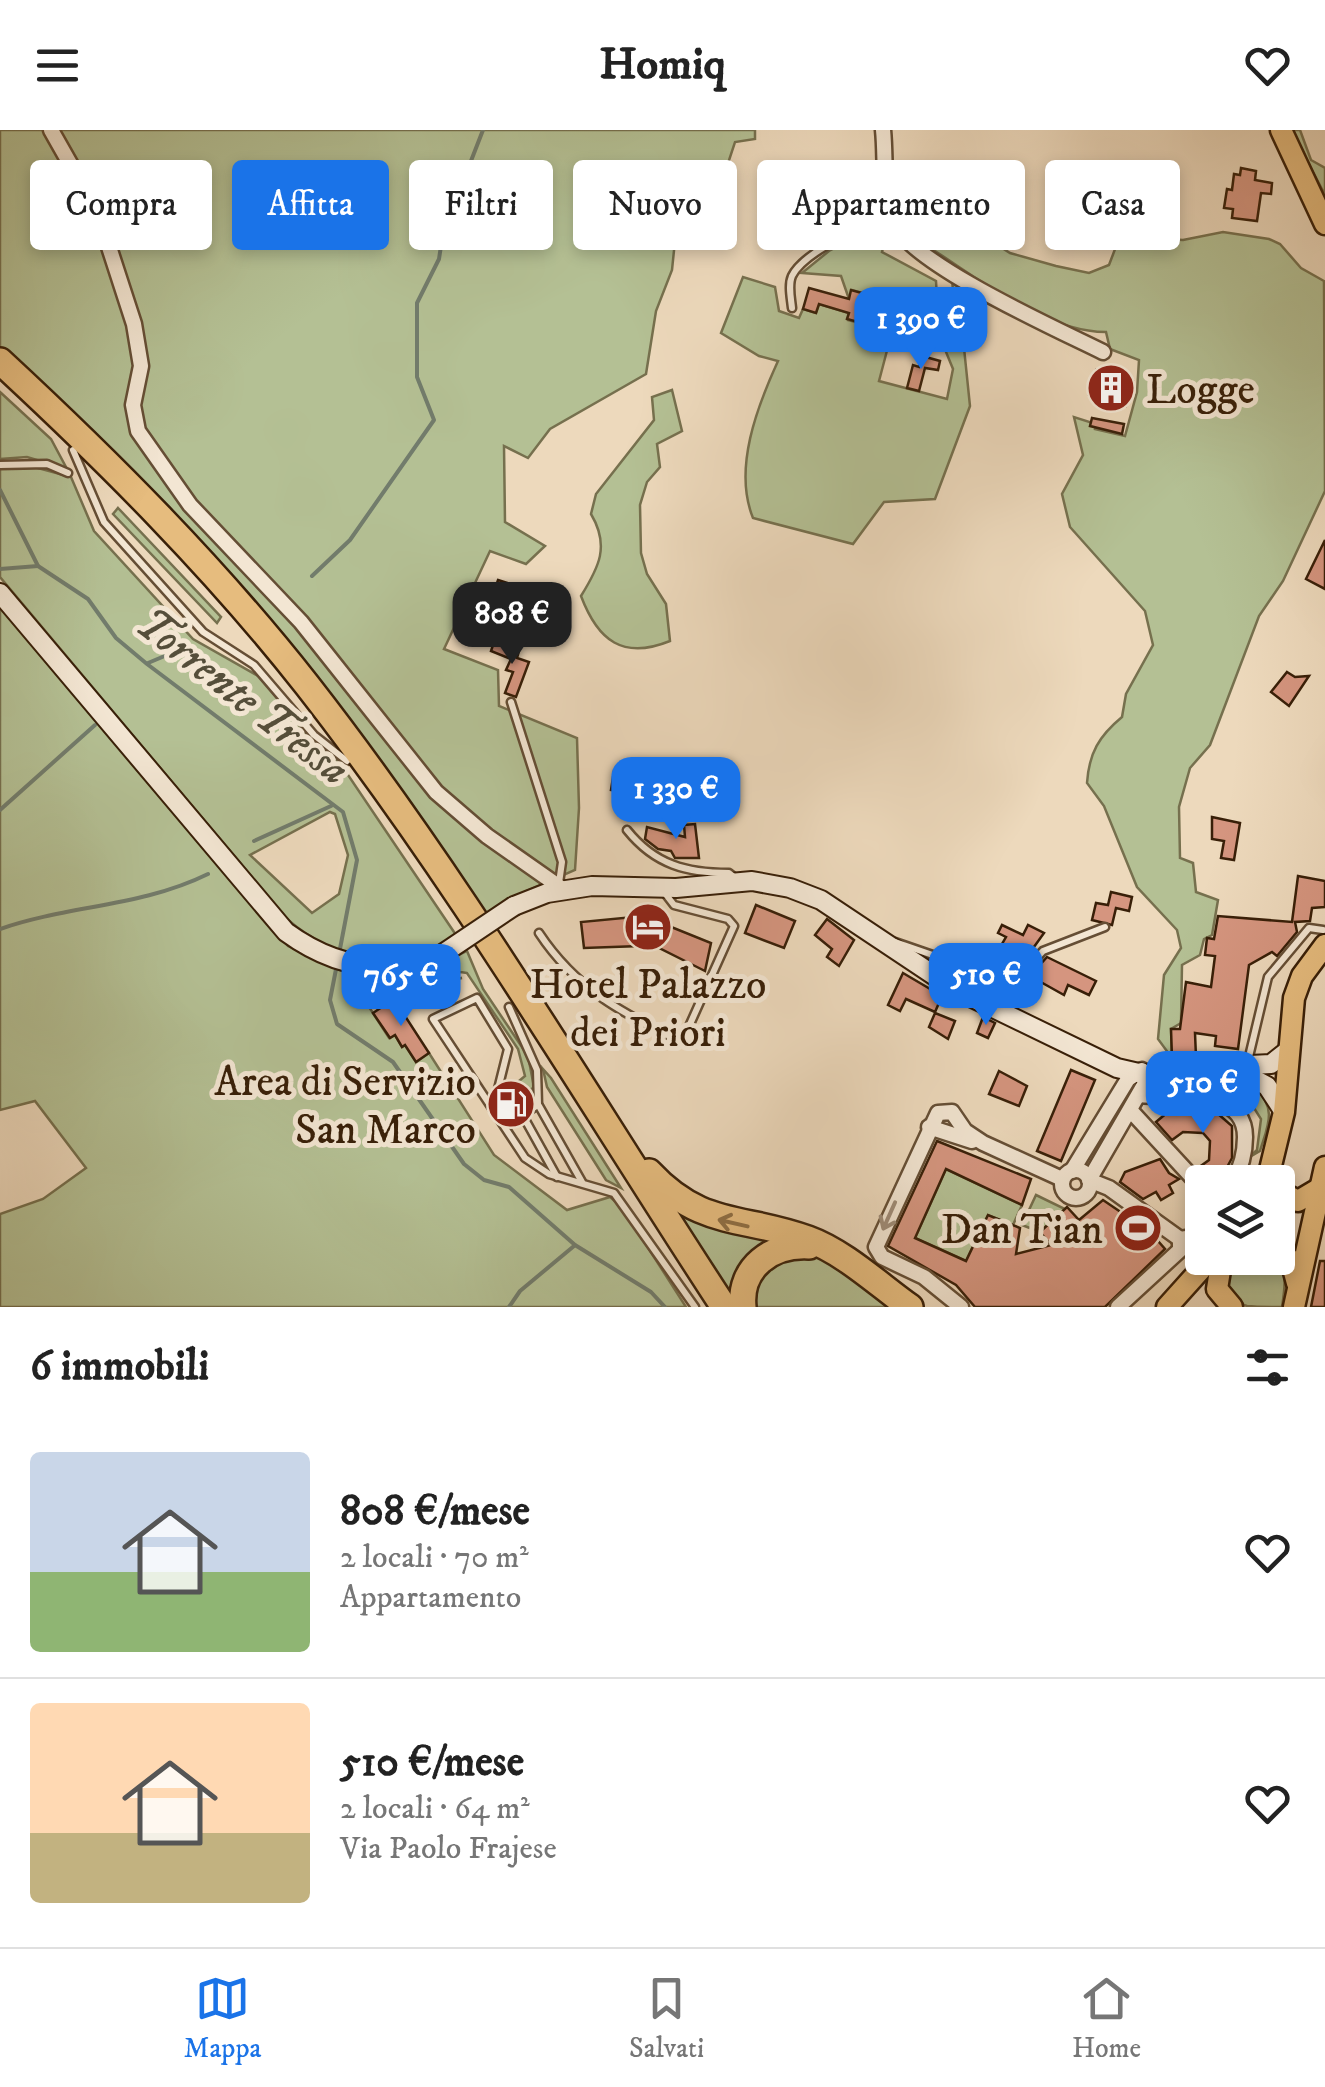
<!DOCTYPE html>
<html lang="it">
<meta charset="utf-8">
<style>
body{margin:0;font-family:"IM FELL DW Pica",serif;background:#f6f6f6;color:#222;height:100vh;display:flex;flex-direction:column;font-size:38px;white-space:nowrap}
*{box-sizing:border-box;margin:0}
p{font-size:32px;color:#767676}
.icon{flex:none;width:55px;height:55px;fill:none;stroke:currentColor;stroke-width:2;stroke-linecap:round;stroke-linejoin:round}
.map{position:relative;height:1177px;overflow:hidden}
.details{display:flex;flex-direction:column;background:#fff;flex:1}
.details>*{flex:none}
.guide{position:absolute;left:30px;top:30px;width:1265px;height:90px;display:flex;gap:20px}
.controls{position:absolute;left:1185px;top:1035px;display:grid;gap:20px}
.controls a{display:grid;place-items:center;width:110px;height:110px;border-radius:10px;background:#fff;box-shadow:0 5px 15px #0003;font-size:50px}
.price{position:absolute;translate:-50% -85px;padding:0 22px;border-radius:20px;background:#1a73e8;color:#fff;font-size:32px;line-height:65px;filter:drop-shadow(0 2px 5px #0008)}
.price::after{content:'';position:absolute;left:50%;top:60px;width:30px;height:22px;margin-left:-15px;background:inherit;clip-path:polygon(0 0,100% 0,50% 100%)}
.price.selected{background:#222;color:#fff}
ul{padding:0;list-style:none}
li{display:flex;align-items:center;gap:30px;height:250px;padding:0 30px}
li+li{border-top:2px solid #e0e0e0}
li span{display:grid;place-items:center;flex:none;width:280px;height:200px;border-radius:10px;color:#555}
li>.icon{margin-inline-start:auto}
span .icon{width:120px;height:120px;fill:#fffc;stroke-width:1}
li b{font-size:42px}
h2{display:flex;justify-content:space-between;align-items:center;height:120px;padding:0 30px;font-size:42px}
.tag{padding:0 35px;border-radius:10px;background:#fff;box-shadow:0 5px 15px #0003;font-size:35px;line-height:90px}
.tag.selected{background:#1a73e8;color:#fff}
header{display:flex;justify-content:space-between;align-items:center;height:130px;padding:0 30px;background:#fff;font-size:45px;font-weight:800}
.tab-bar{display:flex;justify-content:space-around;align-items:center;height:140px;border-top:2px solid #e0e0e0;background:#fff;font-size:28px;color:#767676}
.tab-bar a{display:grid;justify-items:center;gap:5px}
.tab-bar .selected{color:#1a73e8}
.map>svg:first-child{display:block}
</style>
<header><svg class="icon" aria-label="menu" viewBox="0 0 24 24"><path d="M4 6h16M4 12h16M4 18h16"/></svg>Homiq<svg class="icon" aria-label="heart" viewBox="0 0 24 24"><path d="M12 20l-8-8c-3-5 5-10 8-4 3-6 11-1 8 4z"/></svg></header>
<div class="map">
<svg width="1325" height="1177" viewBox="0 0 1325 1177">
<rect width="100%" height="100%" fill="#edd9bc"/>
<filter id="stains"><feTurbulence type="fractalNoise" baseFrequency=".002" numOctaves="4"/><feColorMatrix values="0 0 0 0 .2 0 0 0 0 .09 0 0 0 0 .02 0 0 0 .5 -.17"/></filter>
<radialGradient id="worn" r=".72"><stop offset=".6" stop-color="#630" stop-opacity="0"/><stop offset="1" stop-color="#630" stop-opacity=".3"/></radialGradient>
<g fill="#b4c094" stroke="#76704e" stroke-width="2.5" fill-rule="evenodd">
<polygon points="0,0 755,0 755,9 735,12 704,106 676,101 672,140 656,181 646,244 550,299 528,328 504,316 505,392 545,416 526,434 490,421 444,519 498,540 499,576 577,608 579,678 575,740 508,769 482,786 376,629 0,220"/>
<polygon points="1291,0 1300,0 1311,30 1325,38 1325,65"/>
<path d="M914,95L976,101L1010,123L1056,136L1089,143L1109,135L1120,106L1183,110L1223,102L1269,109L1280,114L1301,138L1324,151L1325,361L1283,451L1259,486L1210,615L1190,638L1179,677L1180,728L1193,733L1196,762L1218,770L1212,805L1204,809L1200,825L1182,835L1181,893L1171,899L1172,928L1158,909L1164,845L1181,818L1177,800L1137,757L1104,676L1087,653C1089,623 1099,606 1122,587L1126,564L1153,515L1145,481L1070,397L1062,364L1083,325L1074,287L1096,294L1095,299L1125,306L1137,262L1139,230L1110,219L1106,202C1040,201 976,146 921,112Z"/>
<path d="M872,98L887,101L882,122L936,151L937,170L927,222L889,213L879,251L947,269L953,239L946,222L955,180L952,150H957L970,276L935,369L884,372L853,414L753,388C733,339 757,277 778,231L759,226L721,203L743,147L775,157L779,181L799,188L803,179L816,183L819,174L849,183L848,190L887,200L895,172L852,160L849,169L841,146L802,143L829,121Z"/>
<path d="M672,260L682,301L657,314L660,337L647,352L640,375L641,423L647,444L666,474L670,511C623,530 598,511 581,466C599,437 610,416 591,384L596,364L654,290L652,267Z"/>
<polygon points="0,262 51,309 67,339 27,327 0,329"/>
<path d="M27,335L71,347L94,401L193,509L260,547L307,605L340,633L456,805C400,842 336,832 287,789L0,447V338ZM330,682L335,684L348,725L339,764L312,783L250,725Z"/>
<polygon points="118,378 221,487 217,493 113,384"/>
<polygon points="0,475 288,816 378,856 462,848 392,863 369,877 389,908 395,905 402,917 405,915 416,932 429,923 494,1025 567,1080 610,1067 622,1077 686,1177 0,1177 0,1084 43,1069 86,1038 35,971 0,980"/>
<path d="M467,821L483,859L528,926L534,957L518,971L502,965L525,946L518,919L467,843C438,837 402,861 375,846L428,840Z"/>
<polygon points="543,939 551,948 621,1058 606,1050 547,957"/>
<path d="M1161,953L1256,958C1277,980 1268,995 1260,1021L1248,1028L1257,1020L1261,989L1249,970L1220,961L1160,962Z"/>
<polygon points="946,1039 1022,1075 1013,1095 988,1085 966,1131 915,1108"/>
<polygon points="1036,1065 1065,1079 1040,1102 1022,1095"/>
<polygon points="666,1071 773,1106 738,1177"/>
<polygon points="788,1120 823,1127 895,1177 748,1177 750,1154"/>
<path d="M1240,1128C1284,1128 1289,1132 1282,1177C1271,1177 1257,1177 1247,1176C1223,1169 1224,1141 1240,1128Z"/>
</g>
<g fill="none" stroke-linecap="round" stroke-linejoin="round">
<g stroke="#727c6c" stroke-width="4">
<polyline points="0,360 38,436 88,469 116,508 147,534 343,682 357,730 339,824"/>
<polyline points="0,439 38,436"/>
<polyline points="312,446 350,410 434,290 417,247 417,173 439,129 443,103 483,0"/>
<polyline points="148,533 167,525"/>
<polyline points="0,680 95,595"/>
<polyline points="254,711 331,676"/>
<path d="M0,799C69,775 141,777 208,744"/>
<polyline points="337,834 330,870 337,894 393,932 464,1034 484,1050 509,1057 575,1115 651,1162 665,1177"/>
<polyline points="509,1177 520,1161 574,1116"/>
</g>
</g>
<g fill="#d5957f" stroke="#381f08" stroke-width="2.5">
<polygon points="1241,38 1256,41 1255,50 1272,53 1271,64 1261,63 1257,91 1232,88 1233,79 1224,78 1227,59 1232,60 1234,44 1240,45"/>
<polygon points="809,158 849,169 851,160 895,172 887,200 847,189 849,183 819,174 816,183 803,179"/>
<polygon points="922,226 940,231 938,240 925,238 919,261 907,258 913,235 919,237"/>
<polygon points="1096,240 1133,251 1126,276 1089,265"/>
<polygon points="1092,288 1124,294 1122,304 1090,296"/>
<polygon points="1325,410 1325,459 1306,449"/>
<polygon points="498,450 527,459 523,471 494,462"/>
<polygon points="494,512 519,521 517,528 529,532 516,567 505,563 513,542 506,540 511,529 491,521"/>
<polygon points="1287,542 1295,547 1309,546 1289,576 1271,562"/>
<polygon points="614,641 627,642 624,662 611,660"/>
<polygon points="1212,687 1240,693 1234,730 1221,728 1224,711 1212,709"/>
<polygon points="695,694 699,728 675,728 671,721 658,719 645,709 647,697 685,707 684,695"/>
<polygon points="1298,746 1325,751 1325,777 1312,778 1310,791 1295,792 1297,802 1277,826 1272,822 1249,835 1238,919 1215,916 1216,906 1195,903 1196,927 1172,928 1171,899 1180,899 1186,852 1211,857 1215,826 1205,825 1207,808 1214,809 1218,786 1292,792"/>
<polygon points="1111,762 1132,767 1129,781 1116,778 1112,795 1092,790 1096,773 1108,775"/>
<polygon points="756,775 795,791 784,818 745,803"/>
<polygon points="644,786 711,813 705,841 639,808 640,816 584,818 581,792"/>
<polygon points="827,789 854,810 839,836 827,827 832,819 815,805"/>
<polygon points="1002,795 1023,805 1028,795 1044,803 1021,835 1006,832 1014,820 1002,814 1006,807 998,803"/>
<polygon points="1047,827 1096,851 1089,865 1068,855 1064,865 1030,846"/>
<polygon points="903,843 942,866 935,882 906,869 900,881 888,875"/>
<polygon points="394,869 429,923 416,932 405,915 402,917 395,905 390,908 373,883"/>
<polygon points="935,883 955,891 948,909 929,897"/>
<polygon points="983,887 995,893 988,908 977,903"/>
<polygon points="1071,940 1095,950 1061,1031 1037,1021"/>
<polygon points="999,941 1027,956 1019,976 989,964"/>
<polygon points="1174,977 1197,978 1197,984 1206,985 1206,980 1217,983 1232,996 1232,1028 1219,1052 1211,1052 1198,1038 1209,1030 1210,1011 1203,1003 1183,1002 1172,1010 1156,992"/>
<polygon points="937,1011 1031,1049 1022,1075 946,1039 915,1108 966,1131 988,1085 1020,1098 1016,1124 1051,1115 1040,1102 1067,1077 1079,1090 1103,1070 1150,1102 1165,1119 1105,1177 975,1177 956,1155 888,1116"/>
<polygon points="1160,1029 1169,1043 1179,1049 1169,1055 1173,1063 1161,1070 1156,1062 1143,1069 1120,1052 1125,1042"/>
<polygon points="1320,1131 1325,1131 1325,1177 1311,1177"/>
</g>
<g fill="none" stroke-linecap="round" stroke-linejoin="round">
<g stroke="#654e35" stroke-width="11">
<g id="lane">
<path d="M792,178C791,168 788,155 792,146C805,120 864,97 889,84"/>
<polyline points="73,320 104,392 203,502 254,535 314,605 347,631"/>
<polyline points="0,335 47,334 68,343"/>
<polyline points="511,572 562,732 559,753"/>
<path d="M627,700C655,735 687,743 729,743L738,750"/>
<path d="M539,803C576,859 623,884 682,912L734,796L728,789L674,775L664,762"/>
<polyline points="895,812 976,840 1014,845 1025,841 1043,821 1105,797"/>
<polyline points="509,877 537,940 538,975 525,983 496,967 508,919 477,868 433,889 525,1028 549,1044 614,1063 695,1177"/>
<polyline points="1247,935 1268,847 1309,798 1323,800"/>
<polyline points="539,976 582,1052"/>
<polyline points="522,984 557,1047"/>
</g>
</g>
<g stroke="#654e35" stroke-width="19">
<g id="street">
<polyline points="51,0 98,83 134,194 141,236 133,275 138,301 190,375 301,492 436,662 487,706 564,760"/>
<path d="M883,0C886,28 882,67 893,92C911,134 1059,200 1103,222"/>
<polyline points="1160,944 1145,953 1089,1050 1109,1058 1180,1109 1193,1107 1202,1100"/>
<path d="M1140,965C1175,969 1245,957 1245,1007C1245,1023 1241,1038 1233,1052"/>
<polyline points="1131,981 1202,1058"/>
<polyline points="929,997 972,1011"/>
<circle cx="1076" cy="1054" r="14"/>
<polyline points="1072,1041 1128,949 1142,940"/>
<polyline points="961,1177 924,1147 882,1127 876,1117 938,983 952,982 965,1001 983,1013 1062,1049"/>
<polyline points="1118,1177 1180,1120 1180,1109"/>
</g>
</g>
<g stroke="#381f08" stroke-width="22">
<g id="secondary">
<path d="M0,463L286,802C334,837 385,847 441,825"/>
<polyline points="514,776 547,763 592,756 676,758 752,751 790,758 821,770 956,860 1117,938 1143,944 1252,948 1267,956 1284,982"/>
<polyline points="1229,936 1271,934 1290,919"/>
</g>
</g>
<g stroke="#381f08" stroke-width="25">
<g id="primary">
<polyline points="1281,0 1325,94"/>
<polyline points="1267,1052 1284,982 1294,868 1302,846 1325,815"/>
<polyline points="1278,1061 1298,1071 1320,1058"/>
<polyline points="1278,1117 1291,1131 1297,1153"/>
<polyline points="1222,1128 1217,1159 1232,1177"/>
<polyline points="1167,1177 1211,1128"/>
<polyline points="1294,1177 1325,1037"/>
</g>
</g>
<g stroke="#381f08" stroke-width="30">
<g id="highway">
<path d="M0,231C109,332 215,438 307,555C461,752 587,968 724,1177"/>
<path d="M649,1042C702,1099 743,1085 808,1109C844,1122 879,1155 910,1177"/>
<path d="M743,1177C739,1137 772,1114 809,1116"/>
</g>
</g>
<use href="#lane" stroke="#f3e6d3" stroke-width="6"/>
<use href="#street" stroke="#f3e6d3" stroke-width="14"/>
<use href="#secondary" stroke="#f3e6d3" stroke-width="18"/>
<use href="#primary" stroke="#e6bc7e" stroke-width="20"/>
<use href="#highway" stroke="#e6bc7e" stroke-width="25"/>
<g stroke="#381f08" stroke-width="22" stroke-linecap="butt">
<polyline id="secondary-bridge" points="441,825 514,776"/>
</g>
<use href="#secondary-bridge" stroke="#f3e6d3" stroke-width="18"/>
</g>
<defs><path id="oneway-shaft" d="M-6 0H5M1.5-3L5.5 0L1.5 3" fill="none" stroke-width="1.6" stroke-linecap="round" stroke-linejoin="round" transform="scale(2.5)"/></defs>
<use stroke="#9f8c78" href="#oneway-shaft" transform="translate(889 1086) rotate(114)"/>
<use stroke="#8f6e43" href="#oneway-shaft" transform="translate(733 1093) rotate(-167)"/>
<defs>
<g id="building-disc" transform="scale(2.5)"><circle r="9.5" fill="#8f2418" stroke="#f3e6d3"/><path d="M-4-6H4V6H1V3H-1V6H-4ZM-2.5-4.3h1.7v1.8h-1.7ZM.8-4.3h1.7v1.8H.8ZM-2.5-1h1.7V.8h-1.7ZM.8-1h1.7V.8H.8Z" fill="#fff"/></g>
<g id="hotel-disc" transform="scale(2.5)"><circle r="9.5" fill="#8f2418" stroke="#f3e6d3"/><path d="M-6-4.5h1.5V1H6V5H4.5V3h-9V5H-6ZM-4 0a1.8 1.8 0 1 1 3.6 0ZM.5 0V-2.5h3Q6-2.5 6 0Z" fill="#fff"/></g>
<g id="fuel-disc" transform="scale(2.5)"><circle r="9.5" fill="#8f2418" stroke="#f3e6d3"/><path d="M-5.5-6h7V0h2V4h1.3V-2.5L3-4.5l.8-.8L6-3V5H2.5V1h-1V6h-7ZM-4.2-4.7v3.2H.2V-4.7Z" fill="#fff"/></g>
<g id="stadium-disc" transform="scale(2.5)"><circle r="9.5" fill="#8f2418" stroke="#f3e6d3"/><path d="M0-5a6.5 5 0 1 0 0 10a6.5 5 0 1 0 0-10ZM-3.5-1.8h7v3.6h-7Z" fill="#fff"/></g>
</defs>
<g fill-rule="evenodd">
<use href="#building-disc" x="1111" y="258"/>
<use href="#hotel-disc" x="648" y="797"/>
<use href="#fuel-disc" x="511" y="974"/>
<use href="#stadium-disc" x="1138" y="1098"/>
</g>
<g text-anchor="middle" stroke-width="10" stroke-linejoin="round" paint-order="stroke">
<g font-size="42" fill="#381f08" stroke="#f3e6d3" text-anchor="end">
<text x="1146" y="273" text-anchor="start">Logge</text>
<text x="648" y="868" text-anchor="middle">Hotel Palazzo<tspan x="648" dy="48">dei Priori</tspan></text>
<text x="476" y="965">Area di Servizio<tspan x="476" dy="48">San Marco</tspan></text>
<text x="1103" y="1113">Dan Tian</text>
</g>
<g font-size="45" font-style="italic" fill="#554e3a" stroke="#f3e6d3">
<text transform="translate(244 565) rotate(38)" y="16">Torrente Tressa</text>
</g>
</g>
<rect width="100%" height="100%" filter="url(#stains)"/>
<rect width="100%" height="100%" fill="url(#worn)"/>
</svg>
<div class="controls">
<a><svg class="icon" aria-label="layers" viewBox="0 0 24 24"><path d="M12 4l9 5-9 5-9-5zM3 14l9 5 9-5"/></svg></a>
</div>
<b class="price" style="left:921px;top:242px">1 390 €</b>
<b class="price selected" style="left:512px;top:537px">808 €</b>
<b class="price" style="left:676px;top:712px">1 330 €</b>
<b class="price" style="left:986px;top:898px">510 €</b>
<b class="price" style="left:401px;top:899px">765 €</b>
<b class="price" style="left:1203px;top:1006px">510 €</b>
<div class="guide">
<a class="tag">Compra</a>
<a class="tag selected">Affitta</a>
<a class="tag">Filtri</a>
<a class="tag">Nuovo</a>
<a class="tag">Appartamento</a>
<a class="tag">Casa</a>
</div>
</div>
<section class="details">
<h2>6 immobili<svg class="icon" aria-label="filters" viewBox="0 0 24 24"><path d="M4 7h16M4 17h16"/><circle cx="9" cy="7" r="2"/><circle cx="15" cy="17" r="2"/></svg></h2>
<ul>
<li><span style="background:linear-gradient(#c9d6e8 60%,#8fb573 0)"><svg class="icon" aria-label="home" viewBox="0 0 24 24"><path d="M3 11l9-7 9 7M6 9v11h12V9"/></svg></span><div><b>808 €/mese</b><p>2 locali · 70 m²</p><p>Appartamento</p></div><svg class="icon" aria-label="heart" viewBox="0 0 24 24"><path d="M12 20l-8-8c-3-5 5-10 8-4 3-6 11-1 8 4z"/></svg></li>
<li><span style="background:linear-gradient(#ffd9b3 65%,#c2b280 0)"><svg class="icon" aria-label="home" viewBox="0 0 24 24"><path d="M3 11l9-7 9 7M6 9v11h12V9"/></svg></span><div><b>510 €/mese</b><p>2 locali · 64 m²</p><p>Via Paolo Frajese</p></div><svg class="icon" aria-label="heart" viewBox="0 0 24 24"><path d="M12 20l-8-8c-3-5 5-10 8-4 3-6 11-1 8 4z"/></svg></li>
</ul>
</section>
<nav class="tab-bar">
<a class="selected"><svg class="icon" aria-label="map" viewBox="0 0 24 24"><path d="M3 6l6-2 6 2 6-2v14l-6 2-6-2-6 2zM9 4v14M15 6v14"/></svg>Mappa</a>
<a><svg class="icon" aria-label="saved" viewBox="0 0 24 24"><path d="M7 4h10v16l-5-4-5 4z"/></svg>Salvati</a>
<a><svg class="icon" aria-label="home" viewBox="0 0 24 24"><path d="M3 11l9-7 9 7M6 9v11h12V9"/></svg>Home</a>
</nav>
